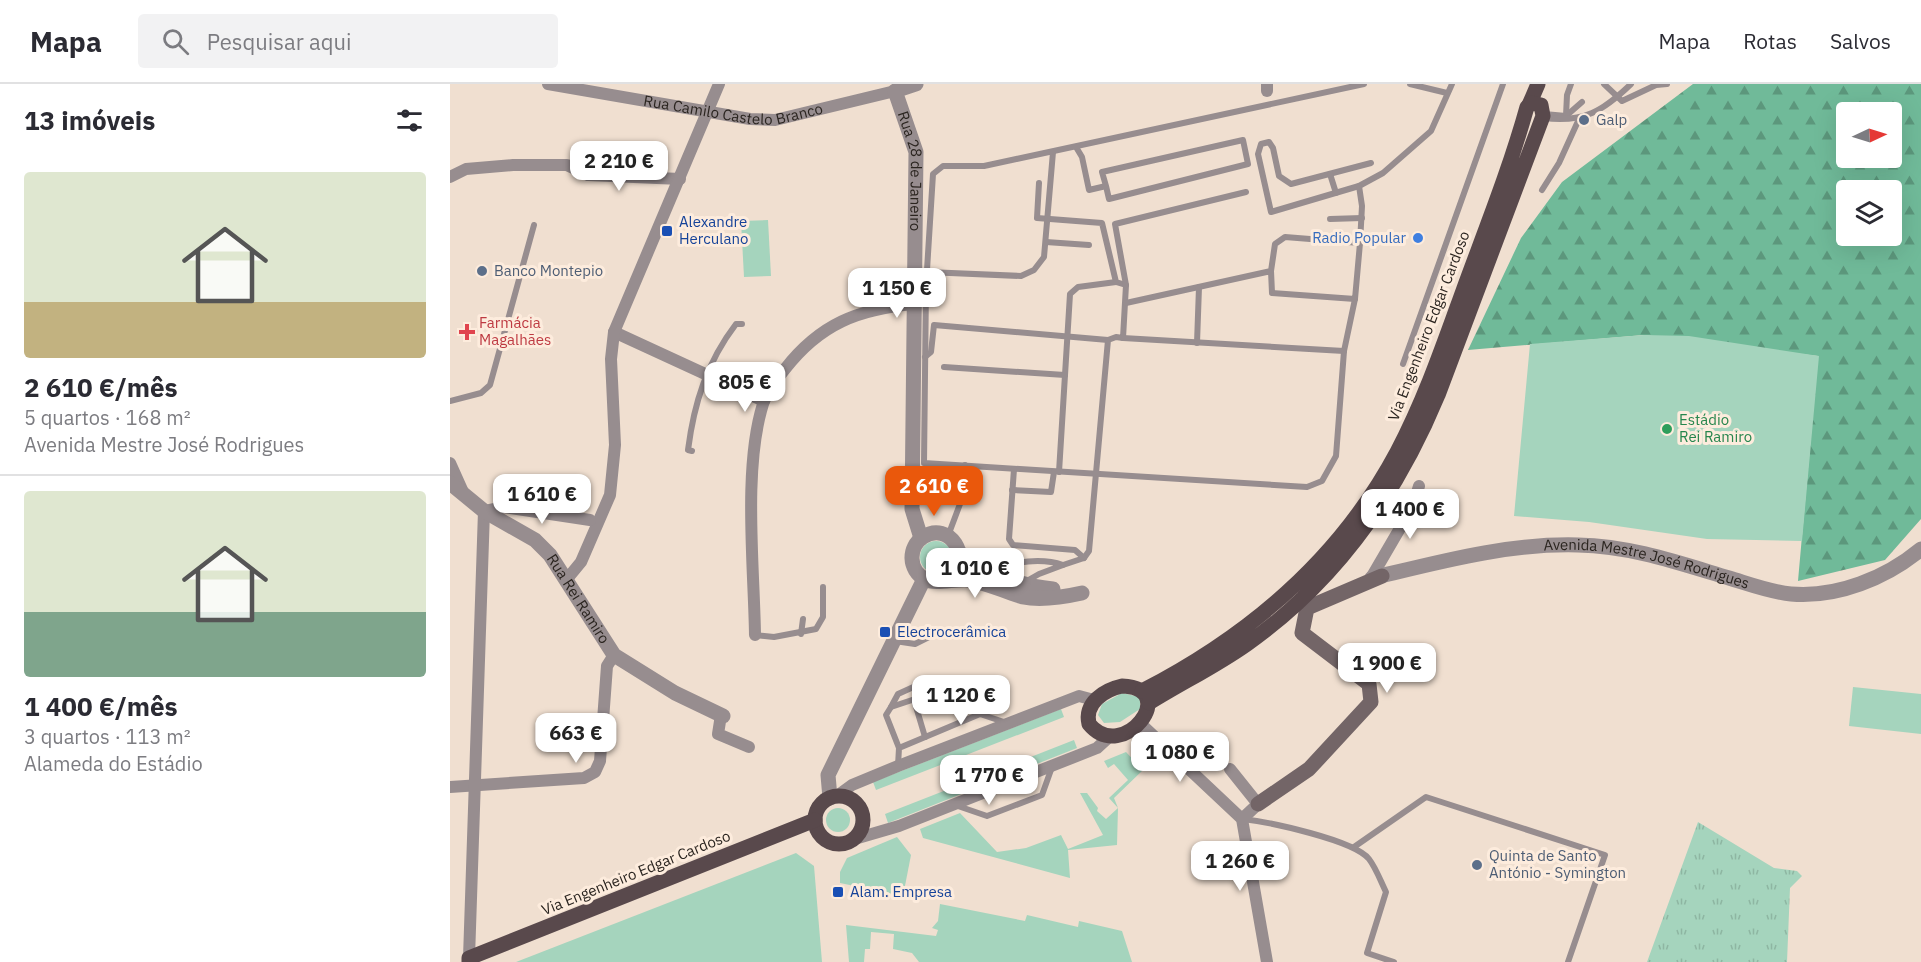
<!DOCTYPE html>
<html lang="pt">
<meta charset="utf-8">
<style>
body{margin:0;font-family:"IBM Plex Sans",sans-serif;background:#f2f2f3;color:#2b2b33;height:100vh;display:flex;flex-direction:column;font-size:22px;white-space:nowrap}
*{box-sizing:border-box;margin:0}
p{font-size:20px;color:#7c7c81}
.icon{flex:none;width:33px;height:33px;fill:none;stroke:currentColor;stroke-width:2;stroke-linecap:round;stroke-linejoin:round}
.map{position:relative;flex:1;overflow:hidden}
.panel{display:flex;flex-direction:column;background:#fff;width:450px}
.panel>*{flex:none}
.needle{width:39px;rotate:86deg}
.controls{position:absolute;left:1386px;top:18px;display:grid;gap:12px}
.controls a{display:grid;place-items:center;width:66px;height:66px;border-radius:6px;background:#fff;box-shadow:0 6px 24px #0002;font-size:30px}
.price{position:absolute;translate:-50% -51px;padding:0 14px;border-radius:12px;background:#fff;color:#222;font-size:20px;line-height:39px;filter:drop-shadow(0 2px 3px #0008)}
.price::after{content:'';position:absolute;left:50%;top:36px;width:18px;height:14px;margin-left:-9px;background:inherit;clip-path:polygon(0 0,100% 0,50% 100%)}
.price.current{background:#ea580c;color:#fff}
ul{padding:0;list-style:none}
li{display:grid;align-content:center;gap:12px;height:318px;padding:0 24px}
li+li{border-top:2px solid #e1e1e2}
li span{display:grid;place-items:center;height:186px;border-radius:6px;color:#555}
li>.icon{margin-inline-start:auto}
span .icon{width:108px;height:108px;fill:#fffc;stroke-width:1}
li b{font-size:26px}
h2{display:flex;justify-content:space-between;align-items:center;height:72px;padding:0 24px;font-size:26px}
header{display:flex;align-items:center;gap:36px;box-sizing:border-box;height:84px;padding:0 30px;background:#fff;border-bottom:2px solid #e1e1e2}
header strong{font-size:28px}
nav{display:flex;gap:33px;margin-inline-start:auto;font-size:21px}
.search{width:420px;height:54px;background:#f2f2f3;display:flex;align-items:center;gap:15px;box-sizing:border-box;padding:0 21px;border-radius:6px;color:#7c7c81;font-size:22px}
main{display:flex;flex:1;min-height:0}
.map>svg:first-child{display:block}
</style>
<header>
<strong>Mapa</strong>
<div class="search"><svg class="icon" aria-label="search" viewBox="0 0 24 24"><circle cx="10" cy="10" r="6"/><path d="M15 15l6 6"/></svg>Pesquisar aqui</div>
<nav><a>Mapa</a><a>Rotas</a><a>Salvos</a></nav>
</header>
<main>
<section class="panel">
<h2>13 imóveis<svg class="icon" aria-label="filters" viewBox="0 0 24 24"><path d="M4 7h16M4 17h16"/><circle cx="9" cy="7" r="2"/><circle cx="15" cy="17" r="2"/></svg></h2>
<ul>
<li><span style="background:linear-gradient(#dfe7d0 70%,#c2b280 0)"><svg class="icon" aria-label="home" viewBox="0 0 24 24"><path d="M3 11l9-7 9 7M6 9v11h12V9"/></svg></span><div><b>2 610 €/mês</b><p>5 quartos · 168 m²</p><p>Avenida Mestre José Rodrigues</p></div></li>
<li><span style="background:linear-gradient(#dfe7d0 65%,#7fa58c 0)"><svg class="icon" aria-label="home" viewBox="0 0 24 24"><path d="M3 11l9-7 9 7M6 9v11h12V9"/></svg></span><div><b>1 400 €/mês</b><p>3 quartos · 113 m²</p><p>Alameda do Estádio</p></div></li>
</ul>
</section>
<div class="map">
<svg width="1471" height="878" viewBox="0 0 1471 878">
<defs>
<pattern id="grass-tufts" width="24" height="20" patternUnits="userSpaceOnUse" patternTransform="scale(1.5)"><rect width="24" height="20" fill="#a5d4bd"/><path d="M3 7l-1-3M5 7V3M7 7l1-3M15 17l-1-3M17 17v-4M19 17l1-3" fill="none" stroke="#8eb6a2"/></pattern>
<pattern id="forest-firs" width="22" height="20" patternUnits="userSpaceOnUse" patternTransform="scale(1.5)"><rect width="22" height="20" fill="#70ba99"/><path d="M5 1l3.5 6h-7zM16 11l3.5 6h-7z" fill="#5c977c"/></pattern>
</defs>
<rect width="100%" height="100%" fill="#f0dfd0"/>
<polygon fill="url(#grass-tufts)" points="1248,738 1324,784 1347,787 1352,792 1340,804 1337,878 1197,878"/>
<path fill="url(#forest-firs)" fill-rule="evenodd" d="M1243,0H1471V435L1435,476L1348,497L1368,272L1194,251L1018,266L1071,154L1112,98ZM1396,28H1442V74H1396ZM1396,106H1442V152H1396Z"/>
<g fill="#a5d4bd">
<polygon points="318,136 321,192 294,193 291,137"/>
<polygon points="1194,251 1239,252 1369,272 1352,457 1257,455 1139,438 1064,432 1080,260"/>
<circle cx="486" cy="473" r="16"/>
<polygon points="1403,603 1471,610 1471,650 1399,642"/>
<polygon points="672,609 690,613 690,625 670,638 654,639 648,631 652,620"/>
<polygon points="611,625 614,633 426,706 423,698"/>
<polygon points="624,656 627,664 438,739 435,730"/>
<polygon points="676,668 693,686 664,714 668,724 667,761 618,766 620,794 473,754 470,745 510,729 547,768 576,764 611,751 618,765 653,751 630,709 637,709 648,724 647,727 656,735 668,724 659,714 678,696 664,680 658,684 654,677"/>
<circle cx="388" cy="736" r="12"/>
<polygon points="447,753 461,771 453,812 390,799 390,788 397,774"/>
<polygon points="346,769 364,782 372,878 66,878"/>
<polygon points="490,820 575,837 577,831 628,843 629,837 672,847 682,878 469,878 462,869 443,865 444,850 421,848 420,865 415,865 414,878 399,878 396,841 486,852 488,846 482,844 488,837"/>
</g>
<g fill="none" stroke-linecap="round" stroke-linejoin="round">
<g stroke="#978d8f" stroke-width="6">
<polyline points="960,0 997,9"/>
<polyline points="1154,0 1172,17 1206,1 1217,0"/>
<polyline points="1094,30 1116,32 1132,18"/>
<polyline points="1116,32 1117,11 1121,0"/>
<path d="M1094,34C1134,39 1153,27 1181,0"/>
<polyline points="626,63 632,73 639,106 656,102 659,115 798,80 793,56 652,88 656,102"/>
<polyline points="921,79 841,100 829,92 823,64 819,58 811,60 808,70 821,128 909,102 933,89 981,47 1002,0"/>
<polyline points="880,90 886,109"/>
<polyline points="589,99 587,134 652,139 666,198 676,201 673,254 666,253 658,256 639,467 634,474 613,481"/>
<polyline points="909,102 912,122 910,159"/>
<polyline points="1092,106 1109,79 1129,35"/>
<polyline points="880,135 912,134"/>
<polyline points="596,158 639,161"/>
<polyline points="477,188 571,192 584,186 594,173 603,68"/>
<polyline points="676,201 665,140 796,108"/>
<polyline points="905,215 894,267 886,372 872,397 857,403 474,379 476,202 483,90 493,82 534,82 914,0"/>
<polyline points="676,219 821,187 825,160 835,153 910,159 905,215 822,209 821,187"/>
<polyline points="673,254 894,267"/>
<polyline points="747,259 749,203"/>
<polyline points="475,273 481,268 484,241 658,256"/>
<polyline points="953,280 1053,0"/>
<polyline points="494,283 615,291"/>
<polyline points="0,317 31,309 40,301 84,141"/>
<path d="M242,367L238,366C244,319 257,278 286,240H292"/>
<polyline points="564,385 559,455 563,461 625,466 634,474"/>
<polyline points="609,388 620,210 628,203 666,198"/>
<polyline points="514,396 515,381"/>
<polyline points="562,406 601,408 604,388"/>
<polyline points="498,452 513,412"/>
<path d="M544,486C563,477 593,474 613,481L589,490L575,498"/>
<polyline points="351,550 353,535"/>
<polyline points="305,551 324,553 366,545 373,533 373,503"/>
<polyline points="445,557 465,560 491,547"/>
<polyline points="464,616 475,653"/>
<polyline points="441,623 448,610 481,595 486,608"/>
<polyline points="449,664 436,631 441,623 486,608 530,630"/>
<polyline points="448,682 449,664 530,630 557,639"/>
<polyline points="505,721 537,732 592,711 602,683"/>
<path d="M793,735C819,738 904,756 919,775C926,784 931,798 936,808L917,869L944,878"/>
<polyline points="904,763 976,713 1155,771 1118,878"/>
</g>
<g stroke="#978d8f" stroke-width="12">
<path id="s1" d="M98,0L300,35L325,36L445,7"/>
<polyline points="817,0 817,7"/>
<polyline points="0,93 16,85 63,81 117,81 138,91 230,95"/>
<polyline points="164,248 314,317"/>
<polyline points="0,379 13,408"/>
<polyline points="921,494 963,422 969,402"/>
<polyline points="117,495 131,478 160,411 165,361 161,275 164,248 269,0"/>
<path d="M305,551C304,482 293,384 313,320C317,308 327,295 335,285C370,240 408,225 464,220"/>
<polyline points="271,631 268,650 299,663"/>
<polyline points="690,639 792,735 817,878"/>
<polyline points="780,685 808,720 792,735"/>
<polyline points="0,703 134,694 145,688 150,677 157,582 164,571"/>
<polyline points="387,712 402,701 448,682 629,612 644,616"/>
<polyline points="401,756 449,742 647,664 659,653"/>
<polyline points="19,874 34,427 53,423 140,436"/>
</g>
<g stroke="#978d8f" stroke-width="15">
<path id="s2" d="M466,0L445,7L466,68L462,425L471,454"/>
<path id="s3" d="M0,399L34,427L85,456L100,471L164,571L225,609L273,632"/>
<path d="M510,469C534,489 571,502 603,505"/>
<path id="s4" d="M922,494C989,478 1058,459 1128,461C1181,462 1229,479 1279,494C1299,500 1320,508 1341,510C1387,514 1436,494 1471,465"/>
<path d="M497,495C525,474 499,436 473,453C458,463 458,486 475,495C486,501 506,494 520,496C538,499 555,508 573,513C592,517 614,513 632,509"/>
<polyline points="380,714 378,691 474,495"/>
</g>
<polyline stroke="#736567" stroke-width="15" points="808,720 859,685 921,618 919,600 852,549 857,524 932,492"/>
<g stroke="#59494c" stroke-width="15">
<polyline points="1079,21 1088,0"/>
<path d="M672,602C732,604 673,681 639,640C634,619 654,606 672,602Z"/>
<path d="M692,607C799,552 890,475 947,368C975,315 994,259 1014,204C1036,144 1060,84 1077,23L1082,19L1091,21L1093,32L988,311C947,410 885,498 797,560C766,582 731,599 699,619"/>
<circle cx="389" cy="736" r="24"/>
<polyline points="19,878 19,874 365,736"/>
</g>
</g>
<g fill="#5c6f8a" stroke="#fdecdd" stroke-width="2">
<circle cx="1134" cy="36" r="6"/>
<circle cx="32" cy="187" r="6"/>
<circle cx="1027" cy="781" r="6"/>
</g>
<g fill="#1a4fb4" stroke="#fdecdd" stroke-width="2">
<rect x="211" y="141" width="12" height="12" rx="3"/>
<rect x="429" y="542" width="12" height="12" rx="3"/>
<rect x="382" y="802" width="12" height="12" rx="3"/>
</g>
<circle fill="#3f7fe0" stroke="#fdecdd" stroke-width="2" cx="968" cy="154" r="6"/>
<path fill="#e0444e" stroke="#fdecdd" stroke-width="2" d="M14 239h6v6h6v6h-6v6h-6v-6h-6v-6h6z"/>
<circle fill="#2e9e5b" stroke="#fdecdd" stroke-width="2" cx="1217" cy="345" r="6"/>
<g text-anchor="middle" stroke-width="6" stroke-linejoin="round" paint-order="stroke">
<g font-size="15" fill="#2b2520" stroke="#fdecdd">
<text dy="5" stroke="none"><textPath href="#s1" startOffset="188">Rua Camilo Castelo Branco</textPath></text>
<text dy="5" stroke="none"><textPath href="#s2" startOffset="105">Rua 28 de Janeiro</textPath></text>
<text transform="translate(979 242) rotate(-69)" y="5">Via Engenheiro Edgar Cardoso</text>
<text dy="5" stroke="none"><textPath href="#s4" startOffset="280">Avenida Mestre José Rodrigues</textPath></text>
<text dy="5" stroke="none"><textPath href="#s3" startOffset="176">Rua Rei Ramiro</textPath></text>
<text transform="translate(186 789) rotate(-22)" y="5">Via Engenheiro Edgar Cardoso</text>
</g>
<g font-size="15" fill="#4e5e75" stroke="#fdecdd" text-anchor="start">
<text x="1146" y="41">Galp</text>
<text x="44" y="192">Banco Montepio</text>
<text x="1039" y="777">Quinta de Santo<tspan x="1039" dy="17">António - Symington</tspan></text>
</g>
<g font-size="15" fill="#164399" stroke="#fdecdd" text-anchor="start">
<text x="229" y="143">Alexandre<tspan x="229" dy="17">Herculano</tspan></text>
<text x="447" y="553">Electrocerâmica</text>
<text x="400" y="813">Alam. Empresa</text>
</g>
<g font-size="15" fill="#366cbe" stroke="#fdecdd" text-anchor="end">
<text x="956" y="159">Radio Popular</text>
</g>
<g font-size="15" fill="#be3a42" stroke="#fdecdd" text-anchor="start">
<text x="29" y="244">Farmácia<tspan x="29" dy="17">Magalhães</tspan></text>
</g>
<g font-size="15" fill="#27864d" stroke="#fdecdd" text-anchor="start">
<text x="1229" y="341">Estádio<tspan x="1229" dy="17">Rei Ramiro</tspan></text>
</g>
</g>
</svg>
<div class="controls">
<a><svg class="needle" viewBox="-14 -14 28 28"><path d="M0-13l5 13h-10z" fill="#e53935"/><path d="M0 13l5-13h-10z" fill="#7c7c81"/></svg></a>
<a><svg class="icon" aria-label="layers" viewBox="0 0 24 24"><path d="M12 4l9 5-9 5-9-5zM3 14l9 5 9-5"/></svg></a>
</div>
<b class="price" style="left:169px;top:108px">2 210 €</b>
<b class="price" style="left:447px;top:235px">1 150 €</b>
<b class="price" style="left:295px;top:329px">805 €</b>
<b class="price current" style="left:484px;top:433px">2 610 €</b>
<b class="price" style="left:92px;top:441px">1 610 €</b>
<b class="price" style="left:960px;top:456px">1 400 €</b>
<b class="price" style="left:525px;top:515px">1 010 €</b>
<b class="price" style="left:937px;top:610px">1 900 €</b>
<b class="price" style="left:511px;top:642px">1 120 €</b>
<b class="price" style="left:126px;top:680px">663 €</b>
<b class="price" style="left:730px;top:699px">1 080 €</b>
<b class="price" style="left:539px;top:722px">1 770 €</b>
<b class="price" style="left:790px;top:808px">1 260 €</b>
</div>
</main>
